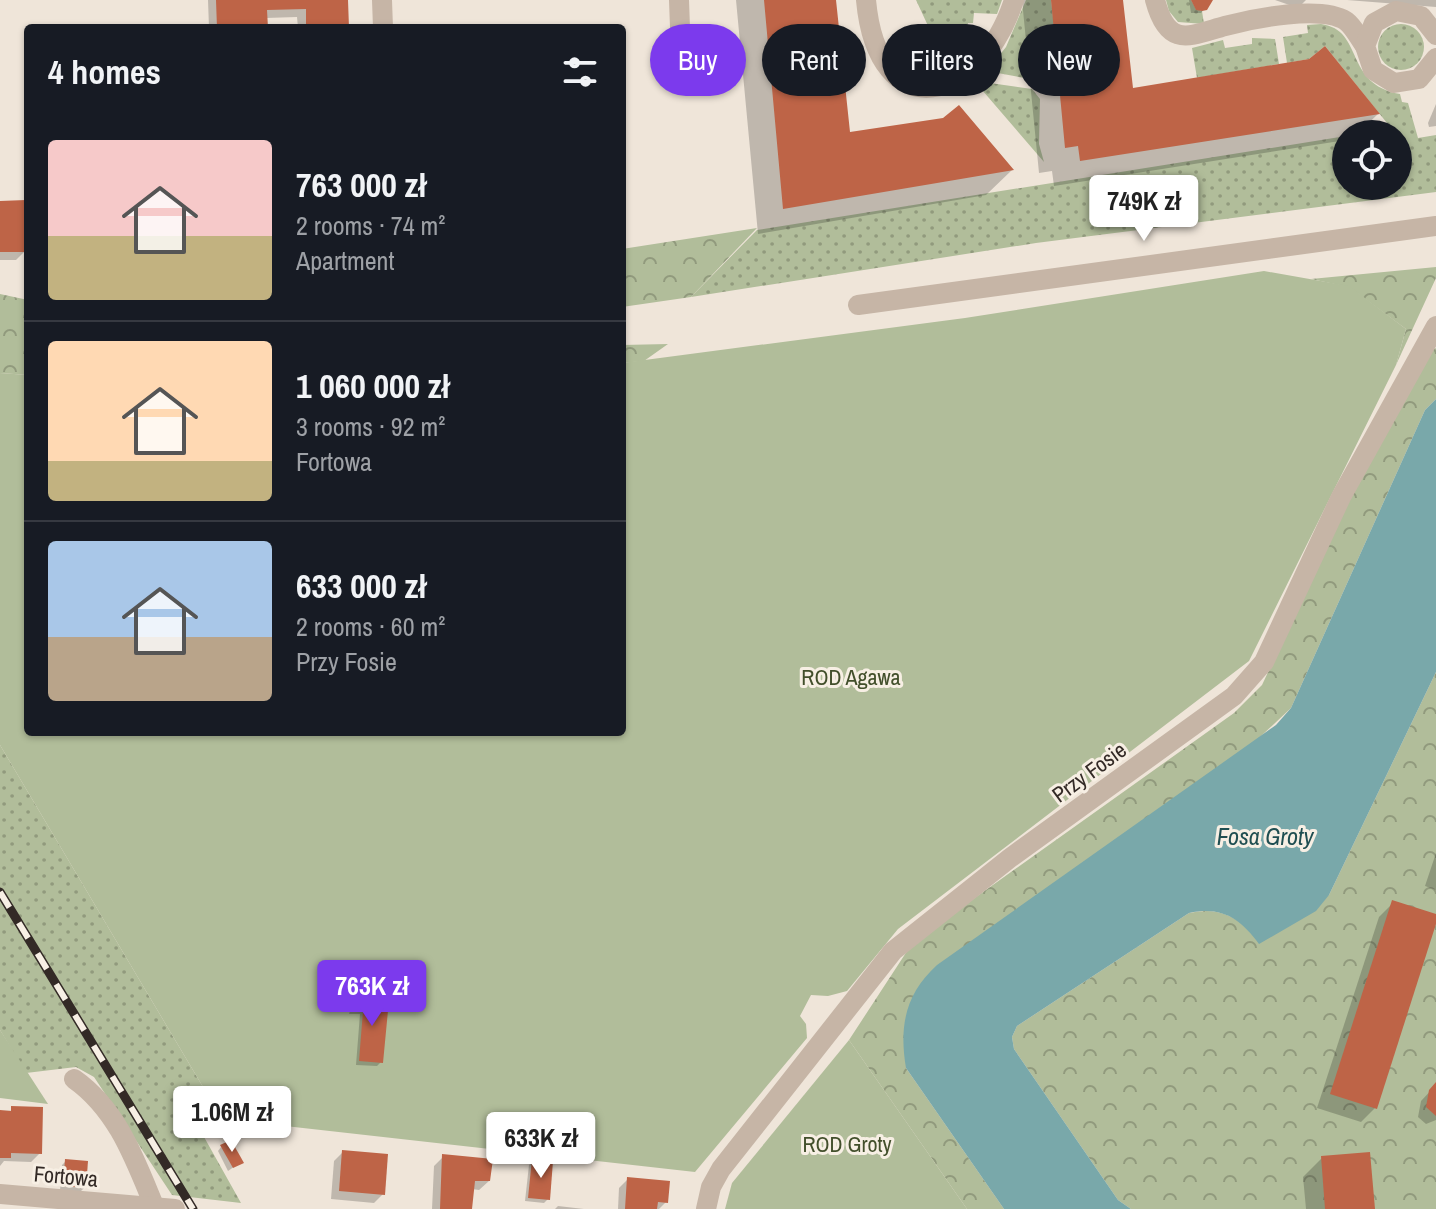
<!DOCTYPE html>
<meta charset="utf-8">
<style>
body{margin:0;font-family:"Archivo Narrow",sans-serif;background:#20242c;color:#f1f3f6;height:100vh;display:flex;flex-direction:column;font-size:30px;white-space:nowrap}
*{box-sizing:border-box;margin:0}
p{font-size:26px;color:#9ea1a6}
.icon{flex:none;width:44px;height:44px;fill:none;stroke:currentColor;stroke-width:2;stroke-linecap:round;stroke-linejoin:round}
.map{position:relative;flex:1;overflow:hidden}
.details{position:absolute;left:24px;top:24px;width:602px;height:712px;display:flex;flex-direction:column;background:#171b24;border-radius:8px;box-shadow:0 2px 6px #0004}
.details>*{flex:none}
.guide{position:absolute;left:650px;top:24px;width:666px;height:72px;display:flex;gap:16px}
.controls{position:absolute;left:1332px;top:120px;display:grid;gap:16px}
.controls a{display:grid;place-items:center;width:80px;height:80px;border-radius:50%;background:#171b24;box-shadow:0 2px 6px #0004;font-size:40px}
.price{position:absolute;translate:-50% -68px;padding:0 18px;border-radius:8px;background:#fff;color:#222;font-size:26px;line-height:52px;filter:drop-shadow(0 2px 4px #0008)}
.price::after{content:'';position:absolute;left:50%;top:48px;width:24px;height:18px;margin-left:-12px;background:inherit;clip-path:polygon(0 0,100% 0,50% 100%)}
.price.current{background:#7c3aed;color:#fff}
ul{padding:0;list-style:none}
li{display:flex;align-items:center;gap:24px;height:200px;padding:0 24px}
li+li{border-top:2px solid #363941}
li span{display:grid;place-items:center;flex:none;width:224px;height:160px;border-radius:8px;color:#555}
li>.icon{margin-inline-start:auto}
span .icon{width:96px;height:96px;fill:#fffc;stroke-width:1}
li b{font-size:34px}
h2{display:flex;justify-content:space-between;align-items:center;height:96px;padding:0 24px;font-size:34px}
.chip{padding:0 28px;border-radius:36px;background:#171b24;box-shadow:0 2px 6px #0004;font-size:28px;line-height:72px}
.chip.current{background:#7c3aed;color:#fff}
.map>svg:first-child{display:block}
</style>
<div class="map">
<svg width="1436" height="1209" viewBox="0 0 1436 1209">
<defs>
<pattern id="grass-dots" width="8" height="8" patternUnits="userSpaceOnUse" patternTransform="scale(2)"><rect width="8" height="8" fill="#b1bd9a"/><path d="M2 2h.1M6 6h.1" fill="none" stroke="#919a7d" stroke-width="1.8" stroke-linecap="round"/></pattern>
<pattern id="forest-crowns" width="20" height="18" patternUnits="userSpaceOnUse" patternTransform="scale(2)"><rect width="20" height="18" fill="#b1bd9a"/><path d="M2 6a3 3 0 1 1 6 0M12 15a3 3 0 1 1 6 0" fill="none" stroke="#919a7d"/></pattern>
</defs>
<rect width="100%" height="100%" fill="#efe5d9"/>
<g fill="url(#grass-dots)">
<polygon points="916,0 1002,0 997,14 974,13 973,23 968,23 967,33 962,32 960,43 954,42 953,52 972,54 958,62 929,28"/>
<polygon points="1026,0 1051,0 1060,79 1024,78 987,71 1006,47"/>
<polygon points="1166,0 1191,0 1196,9 1202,11 1204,24 1178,22 1169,11"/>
<path d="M1321,24C1365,30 1343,84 1400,94L1402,102L1408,103L1418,138L1436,135V192L1036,243L691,297L757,230L1346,136V186H1398V134H1359L1391,128L1325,46L1309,59L1287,63L1283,37L1308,33L1307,25Z"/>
<circle cx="1401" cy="47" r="23"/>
<polygon points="1252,38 1275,39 1279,64 1197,78 1192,48 1223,40 1225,48 1252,44"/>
<polygon points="980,78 990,83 1032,89 1040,99 1039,144 1044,162 976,83"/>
<polygon points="0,745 222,1119 222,1128 199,1128 241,1203 172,1195 94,1077 76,1067 26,1073 0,1030"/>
</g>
<g fill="url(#forest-crowns)">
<polygon points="757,228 691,297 622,307 622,249"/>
<polygon points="1436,267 1436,278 1396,365 1406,329 1349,287 1311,279"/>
<polygon points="0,294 28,300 28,375 0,373"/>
<polygon points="668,344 644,361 622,363 622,345"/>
<polygon points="1436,348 1436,399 1425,410 1291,708 906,1068 1004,1209 967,1209 849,1040 913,942 1234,713 1262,685 1404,385 1428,352"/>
<path d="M1436,672V1209H1131L1118,1200L1014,1049L1012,1037L1017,1026L1189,913C1212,908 1228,912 1247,927L1329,895Z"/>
</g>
<g fill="#b1bd9a">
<polygon points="1264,271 1349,286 1406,329 1396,365 1249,661 898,929 847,991 828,996 811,995 800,1016 806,1024 807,1038 695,1172 222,1119 0,745 0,373 28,375 28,732 622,732 622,363 965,318"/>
<polygon points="0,1030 48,1104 0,1098"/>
<polygon points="849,1040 967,1209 725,1209 732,1183"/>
</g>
<path fill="#79a8aa" d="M1436,399V672L1329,895L1316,911L1259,944C1240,918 1221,906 1189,913L1017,1026L1012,1037L1014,1049L1118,1200L1131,1209H1004L906,1068C899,1027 905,994 937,965L1276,725L1291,708L1425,410Z"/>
<g fill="#0003">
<polygon points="208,0 346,0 347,28 298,28 297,17 266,18 266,28 209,28"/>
<polygon points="736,0 834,0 849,134 1012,170 986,195 758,234"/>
<polygon points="1022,0 1121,0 1131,90 1378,114 1357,134 1346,134 1346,140 1054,186 1052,171 1039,173"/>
<polygon points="1189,0 1211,0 1201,13 1191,13"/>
<polygon points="1275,0 1306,0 1298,8"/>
<polygon points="1347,0 1436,0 1436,7"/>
<polygon points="920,44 929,44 934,53 932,58 917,66 910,58"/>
<polygon points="1436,104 1436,126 1429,127 1428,123"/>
<polygon points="0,203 25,251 16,260 0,260"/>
<polygon points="1436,853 1436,890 1425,886"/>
<polygon points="1393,903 1436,917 1375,1108 1361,1122 1317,1108 1379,917"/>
<polygon points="354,999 387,1002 381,1062 377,1066 356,1065 360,1014 349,1014"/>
<polygon points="1436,1085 1436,1120 1426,1124 1418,1117 1421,1101"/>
<polygon points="41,1110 40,1153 31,1162 4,1161 0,1166 0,1111"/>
<polygon points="221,1147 241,1162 228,1171 218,1151"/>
<polygon points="343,1152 383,1194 374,1203 331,1199 334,1161"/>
<polygon points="443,1157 489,1181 479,1190 472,1189 470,1209 432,1209 434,1166"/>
<polygon points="1322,1158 1373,1209 1306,1209 1303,1177"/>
<polygon points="66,1161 84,1188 80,1192 60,1190 62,1165"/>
<polygon points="533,1161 548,1199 544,1203 525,1201 529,1165"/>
<polygon points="628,1179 666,1202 659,1209 618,1209 619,1188"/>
<polygon points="558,1206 584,1209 555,1209"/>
</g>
<g fill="#be6447">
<polygon points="216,0 348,0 349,28 306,28 306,9 267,10 268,28 217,28"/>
<polygon points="764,0 836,0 850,132 943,118 959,105 1014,170 783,209"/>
<polygon points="1051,0 1123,0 1133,88 1309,59 1325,46 1380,114 1080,161 1078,146 1065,148"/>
<polygon points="1191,0 1213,0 1207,10 1202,11 1196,10"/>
<circle cx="924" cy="53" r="11"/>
<polygon points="26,200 27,252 0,252 0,201"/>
<polygon points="1392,900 1436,914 1436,924 1377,1109 1330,1094"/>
<polygon points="353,997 389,1000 383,1063 359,1061 363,1011 352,1010"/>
<polygon points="1436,1082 1436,1116 1426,1107 1429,1090"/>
<polygon points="11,1106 43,1107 42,1154 11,1153 11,1158 0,1158 0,1110 11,1111"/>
<polygon points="231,1140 244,1163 233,1168 220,1145"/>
<polygon points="342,1150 388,1154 385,1195 339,1191"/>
<polygon points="1370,1152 1375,1209 1325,1209 1321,1156"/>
<polygon points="442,1154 493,1159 490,1181 475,1181 472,1209 440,1209"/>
<polygon points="65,1159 88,1161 86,1188 63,1186"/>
<polygon points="532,1159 553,1161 550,1200 528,1198"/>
<polygon points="627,1177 670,1181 668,1203 658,1202 657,1209 625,1209"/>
</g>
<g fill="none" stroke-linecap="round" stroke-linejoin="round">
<g stroke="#c6b5a6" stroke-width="20">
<polyline points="382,0 383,28"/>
<polyline points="679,0 681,55"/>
<path d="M866,0C878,130 981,103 1014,0"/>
<path d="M1155,0C1168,49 1189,36 1225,26C1254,18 1322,5 1346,21C1354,27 1359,38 1365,46"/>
<polyline points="1436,35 1421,16 1396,11 1374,23 1365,46 1373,70 1394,83 1419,79 1436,58"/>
<polyline points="858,305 1436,226"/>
<path d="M74,1079C118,1110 135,1160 155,1208"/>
<polyline points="0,1194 175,1209"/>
<polyline points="706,1209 711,1187 721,1169 893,951 1010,858 1234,696 1264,662 1341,497 1436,326"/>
</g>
<g stroke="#332a26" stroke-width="9">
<polyline id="rail" points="0,892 193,1209"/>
</g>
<use href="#rail" stroke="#f7efe4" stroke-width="6" stroke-dasharray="18" stroke-linecap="butt"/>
</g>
<g text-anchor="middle" stroke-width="6" stroke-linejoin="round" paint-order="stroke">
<g font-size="22" fill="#424f2b" stroke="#f7efe4">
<text x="851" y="685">ROD Agawa</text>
<text x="847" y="1152">ROD Groty</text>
</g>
<g font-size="22" fill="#332a26" stroke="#f7efe4">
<text transform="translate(1089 772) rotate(-36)" y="8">Przy Fosie</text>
<text transform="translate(66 1176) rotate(5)" y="8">Fortowa</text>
</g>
<g font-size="24" font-style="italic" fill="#1f4e51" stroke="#f7efe4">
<text x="1265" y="845">Fosa Groty</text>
</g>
</g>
</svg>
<div class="controls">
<a><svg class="icon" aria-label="locate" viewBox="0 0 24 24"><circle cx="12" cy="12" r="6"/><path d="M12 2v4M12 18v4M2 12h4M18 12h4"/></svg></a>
</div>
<b class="price" style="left:1144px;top:243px">749K zł</b>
<b class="price current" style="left:372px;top:1028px">763K zł</b>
<b class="price" style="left:232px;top:1154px">1.06M zł</b>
<b class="price" style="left:541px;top:1180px">633K zł</b>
<div class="guide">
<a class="chip current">Buy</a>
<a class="chip">Rent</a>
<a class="chip">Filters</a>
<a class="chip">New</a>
</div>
<section class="details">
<h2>4 homes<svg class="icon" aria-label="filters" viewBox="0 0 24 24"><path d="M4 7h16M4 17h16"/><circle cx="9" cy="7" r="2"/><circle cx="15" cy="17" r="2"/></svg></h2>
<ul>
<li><span style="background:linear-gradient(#f6c9c9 60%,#c2b280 0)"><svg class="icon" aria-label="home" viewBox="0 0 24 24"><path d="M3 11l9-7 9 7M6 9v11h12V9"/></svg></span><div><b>763 000 zł</b><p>2 rooms · 74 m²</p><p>Apartment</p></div></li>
<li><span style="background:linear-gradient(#ffd9b3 75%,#c2b280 0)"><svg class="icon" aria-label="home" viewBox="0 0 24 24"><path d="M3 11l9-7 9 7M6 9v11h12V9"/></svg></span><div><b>1 060 000 zł</b><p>3 rooms · 92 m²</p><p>Fortowa</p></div></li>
<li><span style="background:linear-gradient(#a9c7e8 60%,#b9a48a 0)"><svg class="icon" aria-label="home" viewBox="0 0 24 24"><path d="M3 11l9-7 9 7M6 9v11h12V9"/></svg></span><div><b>633 000 zł</b><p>2 rooms · 60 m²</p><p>Przy Fosie</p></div></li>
</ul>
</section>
</div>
